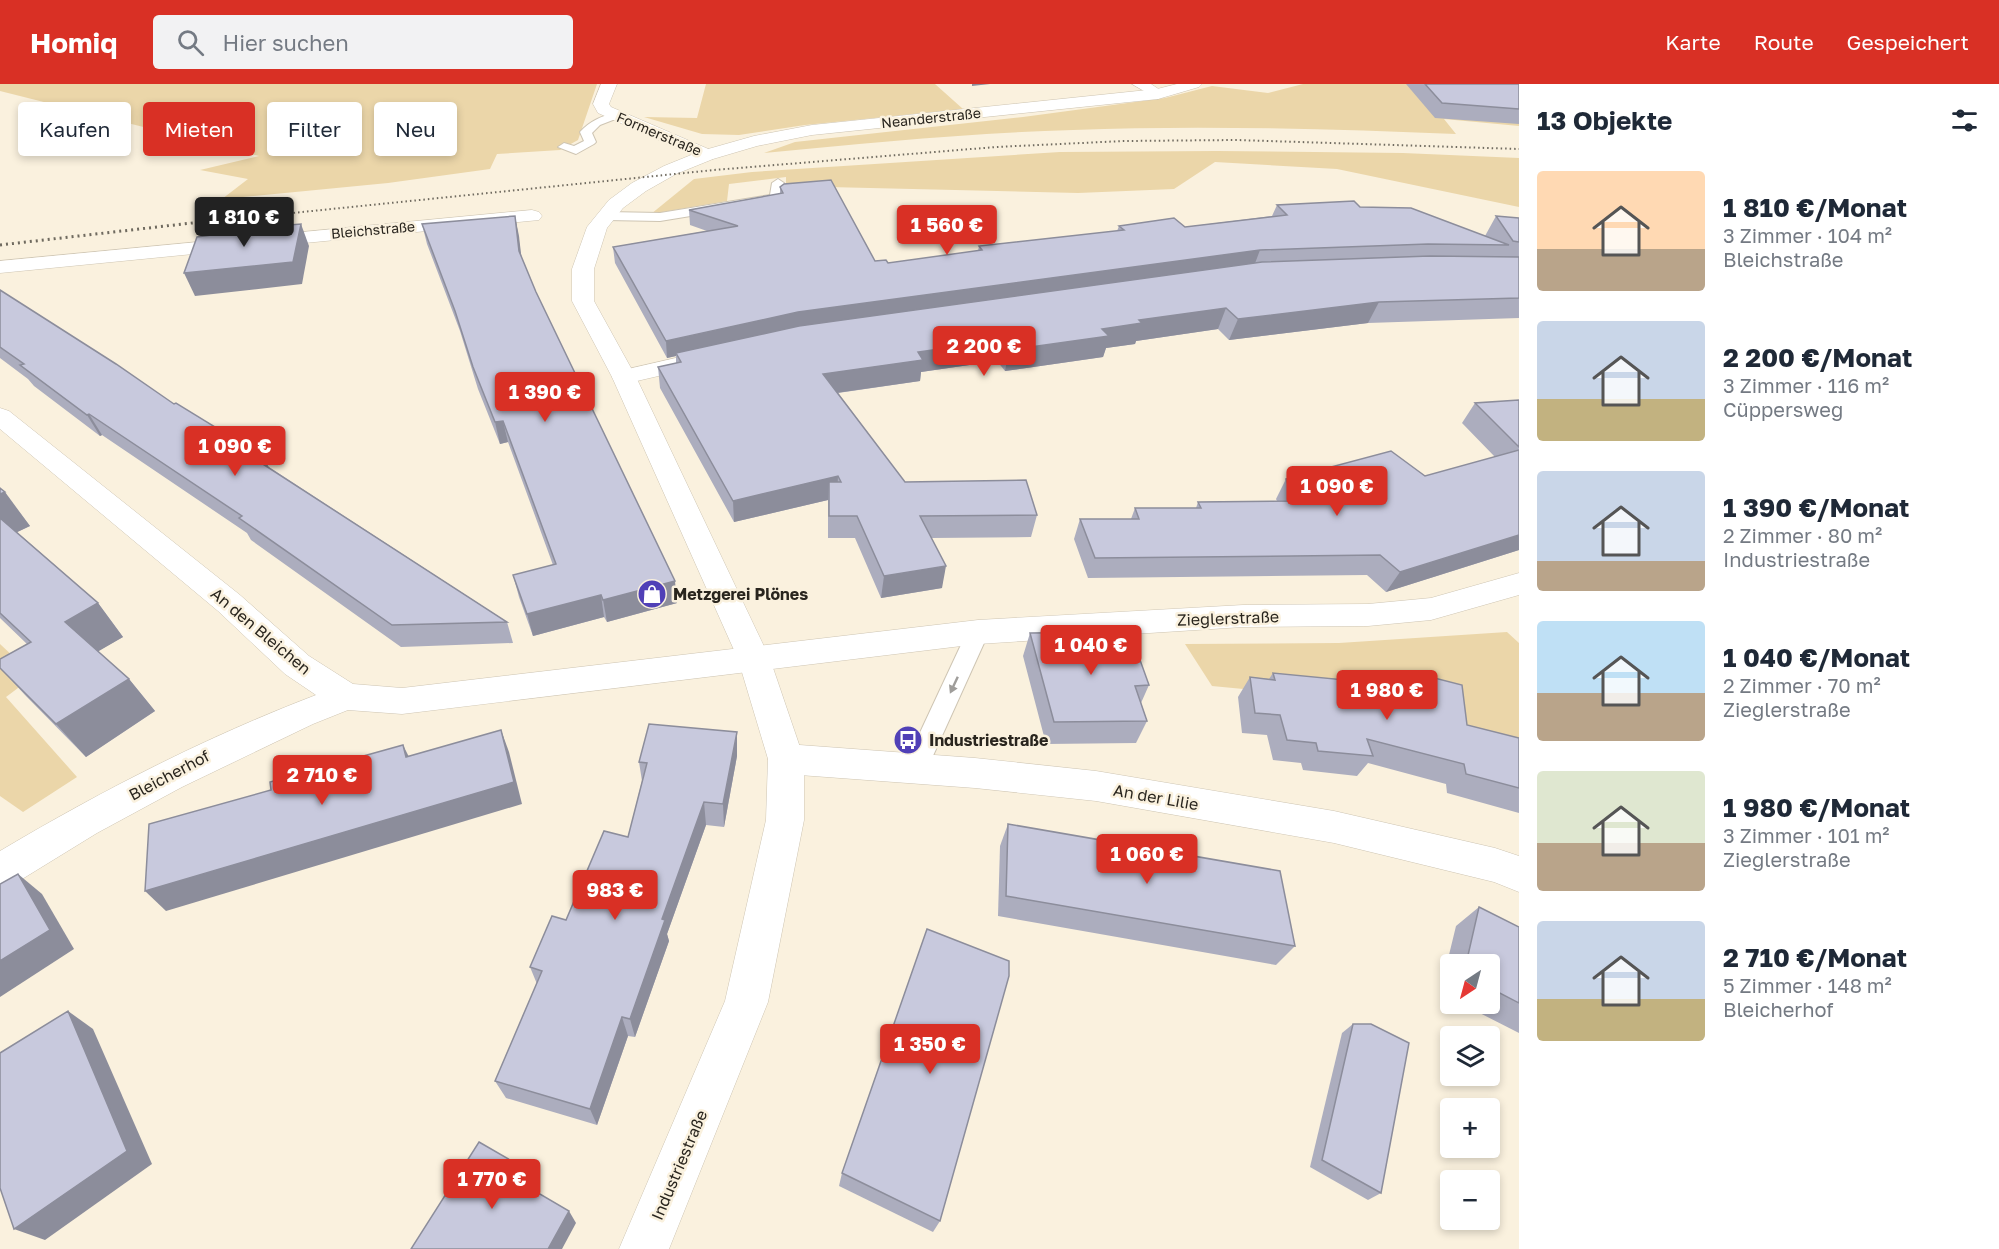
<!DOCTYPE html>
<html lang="de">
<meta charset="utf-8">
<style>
body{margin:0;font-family:"Golos Text",sans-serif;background:#f2f2f3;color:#1f2937;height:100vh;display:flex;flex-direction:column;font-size:22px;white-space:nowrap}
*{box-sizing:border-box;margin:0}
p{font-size:20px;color:#747a83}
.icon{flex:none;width:33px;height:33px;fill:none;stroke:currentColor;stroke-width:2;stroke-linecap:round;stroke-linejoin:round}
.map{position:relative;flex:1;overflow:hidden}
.drawer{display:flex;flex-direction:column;background:#fff;width:480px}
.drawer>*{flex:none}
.banner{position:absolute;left:18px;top:18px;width:570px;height:54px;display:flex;gap:12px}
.needle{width:39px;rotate:216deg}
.controls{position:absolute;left:1440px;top:870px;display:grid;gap:12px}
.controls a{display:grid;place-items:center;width:60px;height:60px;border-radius:6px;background:#fff;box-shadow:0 3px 9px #0003;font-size:30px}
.price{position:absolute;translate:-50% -51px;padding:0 14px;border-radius:6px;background:#d93025;color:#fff;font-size:20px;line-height:39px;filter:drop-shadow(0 2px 3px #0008)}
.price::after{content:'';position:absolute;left:50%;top:36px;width:18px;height:14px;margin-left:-9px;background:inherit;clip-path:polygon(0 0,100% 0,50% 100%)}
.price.current{background:#222;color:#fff}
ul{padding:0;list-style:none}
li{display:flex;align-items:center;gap:18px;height:150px;padding:0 18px}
li span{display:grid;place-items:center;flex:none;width:168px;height:120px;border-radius:6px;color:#555}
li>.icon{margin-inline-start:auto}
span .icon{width:72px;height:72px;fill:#fffc;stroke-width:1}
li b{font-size:26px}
h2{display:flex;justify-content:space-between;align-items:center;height:72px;padding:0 18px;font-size:26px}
.chip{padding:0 21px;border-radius:6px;background:#fff;box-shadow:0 3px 9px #0003;font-size:21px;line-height:54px}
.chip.current{background:#d93025;color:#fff}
header{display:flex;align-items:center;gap:36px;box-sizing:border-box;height:84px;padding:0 30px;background:#d93025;color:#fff}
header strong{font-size:28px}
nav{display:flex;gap:33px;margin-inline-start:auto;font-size:21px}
.search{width:420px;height:54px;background:#f2f2f3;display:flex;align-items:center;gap:15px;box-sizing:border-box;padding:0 21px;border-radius:6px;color:#747a83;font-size:22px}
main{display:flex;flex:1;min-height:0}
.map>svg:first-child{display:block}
</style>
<header>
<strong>Homiq</strong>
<div class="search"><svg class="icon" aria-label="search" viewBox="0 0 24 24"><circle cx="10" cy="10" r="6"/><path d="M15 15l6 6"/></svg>Hier suchen</div>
<nav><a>Karte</a><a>Route</a><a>Gespeichert</a></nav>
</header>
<main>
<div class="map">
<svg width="1519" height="1165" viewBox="0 0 1519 1165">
<rect width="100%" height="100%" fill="#faf1de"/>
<g fill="#ebd6a9">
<polygon points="0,0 597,0 578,56 560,66 497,70 490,85 388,99 222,115 248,95 200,86 259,72 0,7"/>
<polygon points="706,0 935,0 963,25 805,41 739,51 702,50 644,33 697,34"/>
<path d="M1303,0H1519V42L1444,35L1456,50C1329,45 1201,41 1073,46C970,49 867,59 764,69L795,58L1023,33L1165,14L1212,2L1268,9Z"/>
<polygon points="1217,67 1403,69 1519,74 1519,123 1337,85 1215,78 1174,105 1078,109 786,102 786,93 729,100 727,117 651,130 694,95 752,88 1060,68"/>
<polygon points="1507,548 1519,559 1519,664 1390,619 1212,602 1185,560 1339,559"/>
<polygon points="0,560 34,592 6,613 77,693 23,728 0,712"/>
</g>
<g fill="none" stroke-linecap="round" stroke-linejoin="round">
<g stroke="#cec5b3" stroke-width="2">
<g id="service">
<path d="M614,29L620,32L618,34L600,41L592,49L596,58L594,60L576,70L558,63L564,59L574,62L584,57L580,48C590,37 600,33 614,29Z"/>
<polygon points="778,95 784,99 782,114 776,118 660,137 607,136 600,132 607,128 660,129 770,111 772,99"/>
<polygon points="978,540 986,542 989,548 927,685 924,692 915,695 906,692 903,685 967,548 970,542"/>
</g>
</g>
<g stroke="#cec5b3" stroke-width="1">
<g id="minor">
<polygon points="601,0 617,0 609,20 611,23 713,67 716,71 713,75 701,75 598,29 593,20"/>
<polygon points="1132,0 1151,0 1166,10 1158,15"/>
<polygon points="532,126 539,128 542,132 539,136 0,189 0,177"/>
<polygon points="702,268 710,270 714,275 710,280 624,300 615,298 612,293 615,288"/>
<path d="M0,324L9,327L240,511L309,572L353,600L402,604L978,536L1243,521L1368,520L1431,514L1519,489V511L1431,536L1368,542L1243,543L978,560L402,630L348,626L313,640L182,703L97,749L14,800L0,806V767C101,707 206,653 316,611L285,590L218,527L0,345Z"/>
<polygon points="786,660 975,674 1096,687 1334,727 1495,764 1519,772 1519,808 1494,798 1334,759 1096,717 975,704 786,690 773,685 768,675 773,665"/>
</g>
</g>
<g stroke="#cec5b3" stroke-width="1">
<polygon id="tertiary" points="1177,0 1202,0 1199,3 1158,15 812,51 757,62 713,75 676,90 646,107 623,124 607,144 594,185 594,217 636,293 770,575 804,675 804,736 768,918 669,1165 619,1165 725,917 766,736 768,675 738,575 612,293 572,217 572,185 587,143 609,116 632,99 664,82 701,67 754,52 812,41 1157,5"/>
</g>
<use href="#service" fill="#fff" fill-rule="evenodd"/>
<use href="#minor" fill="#fff" fill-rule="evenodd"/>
<use href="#tertiary" fill="#fff" fill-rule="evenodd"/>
<polyline stroke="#6f6a5f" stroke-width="2" stroke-dasharray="1.5 3" stroke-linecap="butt" points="204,138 714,86 996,63 1124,57 1237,56 1519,65"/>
<polyline stroke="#6f6a5f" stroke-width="3" stroke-dasharray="2 4" stroke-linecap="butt" points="0,161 218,136"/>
</g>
<g fill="#acadbe">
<polygon points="1406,0 1519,0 1519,40 1435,34"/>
<polygon points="780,103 875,177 888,179 978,167 979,162 1117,147 1119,142 1185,143 1272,132 1277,121 1360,123 1485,152 1496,132 1519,134 1519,234 1368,239 1229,256 1218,245 1136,257 1135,260 1106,264 1103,273 1005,287 997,277 921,288 920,297 838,309 905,398 1037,431 1031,453 931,454 942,504 881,514 855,454 828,454 828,416 734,438 660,304 658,283 676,279 676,272 667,274 615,179 613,163 707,147 690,141 689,126 780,110"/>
<polygon points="515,132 521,172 536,208 677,519 607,538 604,533 533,552 519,513 513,491 553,481 508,358 500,360 478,305 460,247 427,160 422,140"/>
<polygon points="0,206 269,383 507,538 513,559 401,563 251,456 247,449 102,351 100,352 34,302 28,295 0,274"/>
<polygon points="1519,316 1519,466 1386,508 1367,491 1088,494 1074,455 1080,435 1131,435 1135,424 1196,424 1198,418 1277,417 1276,415 1286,395 1425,392 1495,373 1462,339 1475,319"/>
<polygon points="0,404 30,442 17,448 98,519 123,553 98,567 129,595 155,627 86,673 25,611 0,584 27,560 0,534"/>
<polygon points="1030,549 1149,601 1141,619 1147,637 1136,659 1046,660 1023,572"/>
<polygon points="1411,588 1467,641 1519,654 1519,729 1447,709 1446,700 1368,679 1357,692 1303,686 1301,679 1273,676 1267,651 1242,649 1238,613 1250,593 1269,595 1273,589 1400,602"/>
<polygon points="737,672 724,743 706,741 667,850 669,857 635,953 628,952 597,1041 506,1014 495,997 537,900 530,883 628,753 642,697 639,678"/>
<polygon points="1008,740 1295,862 1276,881 998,832 1000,762"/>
<polygon points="1479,823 1519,843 1519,949 1462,920 1490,920 1490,880 1450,880 1450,913 1440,908 1456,842"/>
<polygon points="1353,940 1381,1109 1368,1116 1310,1083 1342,949"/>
<polygon points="842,1089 940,1137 933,1148 839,1102"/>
</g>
<g fill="#8c8d9b">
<polygon points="972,0 990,0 972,2"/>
<polygon points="515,132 519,152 523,187 519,167"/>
<polygon points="301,140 309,162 302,200 195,212 184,189"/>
<polygon points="1260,166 1254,182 676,269 676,272 667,274 666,257 798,228"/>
<polygon points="1379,218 1368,239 1229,256 1238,235"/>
<polygon points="1226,224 1218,245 1136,257 1135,260 1106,264 1103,273 1005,287 1009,266 1139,236"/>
<polygon points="1002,256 997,277 921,288 920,297 822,311 823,290 918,268"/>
<polygon points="89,330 102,351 100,352 87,331"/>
<polygon points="503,337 508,358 500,360 495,338"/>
<polygon points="264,373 274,395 258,377"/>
<polygon points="838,392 837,414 829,398 828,416 734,438 733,417"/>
<polygon points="5,408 30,442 9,452 0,441 0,410"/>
<polygon points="1519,451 1519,466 1386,508 1400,488"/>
<polygon points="946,482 942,504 881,514 884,492"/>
<polygon points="675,497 677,519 607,538 603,516"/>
<polygon points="601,511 604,533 533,552 527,530"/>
<polygon points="98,519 123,553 92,571 65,538"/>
<polygon points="129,595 155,627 86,673 56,640"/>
<polygon points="501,646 509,668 522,720 166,827 145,807"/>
<polygon points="737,648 737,672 724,743 723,720"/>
<polygon points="403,661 414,683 406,673"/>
<polygon points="704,718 706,741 667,850 669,857 635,953 630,935 662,835"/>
<polygon points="18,790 42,810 74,865 0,913 0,877"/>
<polygon points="68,927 93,945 152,1080 45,1156 14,1145"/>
<polygon points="622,933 628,952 597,1041 590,1025"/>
<polygon points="529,1087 538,1100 531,1111 521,1099"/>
<polygon points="569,1127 576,1139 562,1165 548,1165"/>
</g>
<g fill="#c8c9dd" stroke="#8c8d9b" stroke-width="1.5">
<polygon points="1425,0 1519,0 1519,25 1442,19"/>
<polygon points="831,96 875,177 886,176 888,179 982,166 979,162 1124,146 1119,142 1174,134 1185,143 1287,131 1277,121 1354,117 1360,123 1411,124 1509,161 1428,160 1260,166 798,228 666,257 613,163 738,142 689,126 783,109 780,103 784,100"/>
<polygon points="515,132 519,167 536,208 675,497 603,516 601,511 527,530 513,491 556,480 503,337 495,338 473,283 455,227 422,140"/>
<polygon points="1496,132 1519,134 1519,158 1513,157"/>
<polygon points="301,140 293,178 184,189 197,153 211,151 212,147"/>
<polygon points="1430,172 1519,173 1519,214 1379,218 1238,235 1226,224 1139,236 1142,239 1102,245 1109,252 1009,266 1002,256 918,268 923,276 823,290 905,398 1026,396 1037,431 920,432 946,482 884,492 857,432 829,432 829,398 841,398 838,392 733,417 658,283 681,278 676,269 799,242 1262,178"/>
<polygon points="0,206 116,280 174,320 176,319 264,373 258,377 507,538 392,541 239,434 242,432 89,330 87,331 20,281 24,280 0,263"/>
<polygon points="1519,316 1519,363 1475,319"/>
<polygon points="1519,366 1519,451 1400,488 1380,471 1095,474 1080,435 1139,435 1135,424 1201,424 1198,418 1294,417 1286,395 1391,367 1425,392"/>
<polygon points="0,404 5,408 0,410"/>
<polygon points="0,434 98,519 65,538 129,595 56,640 0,584 0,575 31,558 0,529"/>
<polygon points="1130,548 1149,601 1135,602 1147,637 1054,638 1030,549"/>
<polygon points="1411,588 1462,601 1467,641 1519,654 1519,704 1466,690 1464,680 1367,655 1373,672 1318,667 1316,659 1287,656 1280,631 1255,629 1250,593 1275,596 1273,589 1417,603"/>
<polygon points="649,640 737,648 723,720 704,718 662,835 665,836 630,935 622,933 590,1025 495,997 542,887 530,883 552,832 566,836 604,747 628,753 647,679 639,678"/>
<polygon points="501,646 514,698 145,807 149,740 271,706 270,698 403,661 406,673"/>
<polygon points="1008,740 1280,787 1295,862 1006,812"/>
<polygon points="18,790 50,846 0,877 0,800"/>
<polygon points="1479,823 1519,843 1519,919 1490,904 1490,880 1466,880"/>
<polygon points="927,845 1009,877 1009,892 940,1137 842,1089"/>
<polygon points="68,927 127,1067 14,1145 0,1104 0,969"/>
<polygon points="1353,940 1371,940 1409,959 1381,1109 1322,1076"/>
<polygon points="479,1058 529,1087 521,1099 569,1127 548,1165 411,1165"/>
</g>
<defs><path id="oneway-solid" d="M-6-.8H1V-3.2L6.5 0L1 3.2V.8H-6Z" transform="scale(1.5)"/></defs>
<use fill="#9f9d9a" href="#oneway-solid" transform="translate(954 601) rotate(115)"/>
<defs>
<g id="shop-disc" transform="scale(1.5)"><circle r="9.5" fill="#5040b7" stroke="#faf1de"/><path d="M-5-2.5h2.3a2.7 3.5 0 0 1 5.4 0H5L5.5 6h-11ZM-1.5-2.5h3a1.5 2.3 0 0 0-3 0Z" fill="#fff"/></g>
<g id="bus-disc" transform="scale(1.5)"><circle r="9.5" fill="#5040b7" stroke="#faf1de"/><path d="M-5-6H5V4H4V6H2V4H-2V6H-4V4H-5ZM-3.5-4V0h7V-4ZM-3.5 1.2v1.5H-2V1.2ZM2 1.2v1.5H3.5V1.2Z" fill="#fff"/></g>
</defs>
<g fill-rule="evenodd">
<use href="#shop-disc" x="652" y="510"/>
<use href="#bus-disc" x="908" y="656"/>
</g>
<g text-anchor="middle" stroke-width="5" stroke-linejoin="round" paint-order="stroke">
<g font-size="14" fill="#29251e" stroke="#faf1de">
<text transform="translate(931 34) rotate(-6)" y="5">Neanderstraße</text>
<text transform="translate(659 50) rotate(23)" y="5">Formerstraße</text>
<text transform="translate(373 146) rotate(-5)" y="5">Bleichstraße</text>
</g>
<g font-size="16" font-weight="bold" fill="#29251e" stroke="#faf1de" text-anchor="start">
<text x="673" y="516">Metzgerei Plönes</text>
<text x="929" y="662">Industriestraße</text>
</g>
<g font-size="16" fill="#29251e" stroke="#faf1de">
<text transform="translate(1228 534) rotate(-2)" y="6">Zieglerstraße</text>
<text transform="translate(261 547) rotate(40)" y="6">An den Bleichen</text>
<text transform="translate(169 691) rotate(-28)" y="6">Bleicherhof</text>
<text transform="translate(1156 713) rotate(10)" y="6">An der Lilie</text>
<text transform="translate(679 1081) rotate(-67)" y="6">Industriestraße</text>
</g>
</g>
</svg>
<div class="controls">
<a><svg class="needle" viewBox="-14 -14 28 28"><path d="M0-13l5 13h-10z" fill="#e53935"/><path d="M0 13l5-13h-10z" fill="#747a83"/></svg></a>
<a><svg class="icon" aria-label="layers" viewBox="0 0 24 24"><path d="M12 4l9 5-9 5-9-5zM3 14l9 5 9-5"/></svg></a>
<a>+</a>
<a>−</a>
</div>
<b class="price current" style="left:244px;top:164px">1 810 €</b>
<b class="price" style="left:947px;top:172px">1 560 €</b>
<b class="price" style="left:984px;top:293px">2 200 €</b>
<b class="price" style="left:545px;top:339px">1 390 €</b>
<b class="price" style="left:235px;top:393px">1 090 €</b>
<b class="price" style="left:1337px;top:433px">1 090 €</b>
<b class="price" style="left:1091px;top:592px">1 040 €</b>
<b class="price" style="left:1387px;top:637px">1 980 €</b>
<b class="price" style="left:322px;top:722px">2 710 €</b>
<b class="price" style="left:1147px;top:801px">1 060 €</b>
<b class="price" style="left:615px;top:837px">983 €</b>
<b class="price" style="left:930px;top:991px">1 350 €</b>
<b class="price" style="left:492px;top:1126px">1 770 €</b>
<div class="banner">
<a class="chip">Kaufen</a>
<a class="chip current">Mieten</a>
<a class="chip">Filter</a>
<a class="chip">Neu</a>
</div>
</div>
<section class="drawer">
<h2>13 Objekte<svg class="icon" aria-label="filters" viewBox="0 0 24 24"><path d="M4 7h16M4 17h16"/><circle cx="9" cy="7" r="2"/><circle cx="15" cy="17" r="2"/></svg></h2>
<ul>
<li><span style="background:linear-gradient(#ffd9b3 65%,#b9a48a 0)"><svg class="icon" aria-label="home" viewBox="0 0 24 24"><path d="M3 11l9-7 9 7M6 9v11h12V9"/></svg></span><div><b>1 810 €/Monat</b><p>3 Zimmer · 104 m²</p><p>Bleichstraße</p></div></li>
<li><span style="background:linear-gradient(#c9d6e8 65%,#c2b280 0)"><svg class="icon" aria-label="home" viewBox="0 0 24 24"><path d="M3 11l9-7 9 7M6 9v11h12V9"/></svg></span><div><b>2 200 €/Monat</b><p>3 Zimmer · 116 m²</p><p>Cüppersweg</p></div></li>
<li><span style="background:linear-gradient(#c9d6e8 75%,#b9a48a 0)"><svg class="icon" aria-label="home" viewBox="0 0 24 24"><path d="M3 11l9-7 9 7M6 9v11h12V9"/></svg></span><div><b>1 390 €/Monat</b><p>2 Zimmer · 80 m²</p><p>Industriestraße</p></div></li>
<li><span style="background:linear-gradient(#bfe0f5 60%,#b9a48a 0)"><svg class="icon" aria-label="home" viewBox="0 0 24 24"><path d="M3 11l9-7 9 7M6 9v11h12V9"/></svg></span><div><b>1 040 €/Monat</b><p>2 Zimmer · 70 m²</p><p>Zieglerstraße</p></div></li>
<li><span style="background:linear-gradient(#dfe7d0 60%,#b9a48a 0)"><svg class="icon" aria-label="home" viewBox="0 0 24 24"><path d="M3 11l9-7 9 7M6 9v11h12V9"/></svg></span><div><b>1 980 €/Monat</b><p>3 Zimmer · 101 m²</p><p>Zieglerstraße</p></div></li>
<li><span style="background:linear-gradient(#c9d6e8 65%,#c2b280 0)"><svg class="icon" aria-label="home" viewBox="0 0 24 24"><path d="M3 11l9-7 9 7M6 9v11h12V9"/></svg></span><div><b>2 710 €/Monat</b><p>5 Zimmer · 148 m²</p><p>Bleicherhof</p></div></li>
</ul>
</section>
</main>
